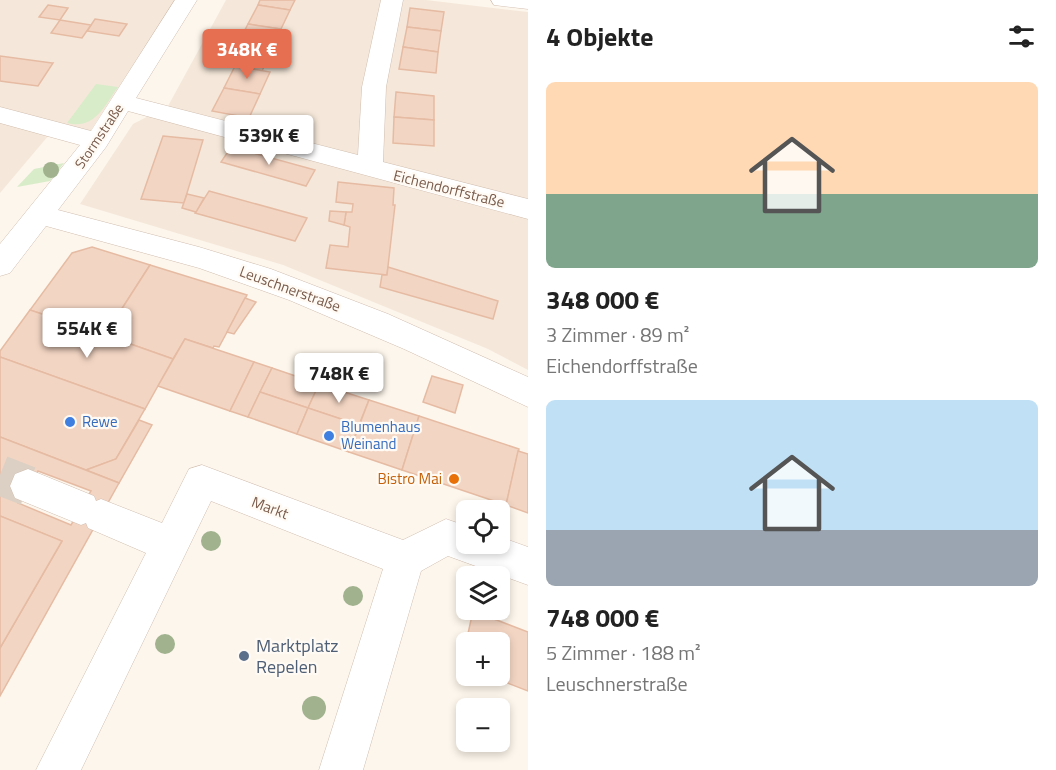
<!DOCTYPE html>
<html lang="de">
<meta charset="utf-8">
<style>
body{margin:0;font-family:"Titillium Web",sans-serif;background:#f6f6f6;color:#222;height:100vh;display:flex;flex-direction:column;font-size:22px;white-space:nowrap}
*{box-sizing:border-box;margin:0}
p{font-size:20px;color:#767676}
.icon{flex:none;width:33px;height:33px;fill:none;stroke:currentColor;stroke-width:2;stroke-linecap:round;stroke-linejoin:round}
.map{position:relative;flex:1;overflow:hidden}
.drawer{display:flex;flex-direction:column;background:#fff;width:528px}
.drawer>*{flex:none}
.fabs{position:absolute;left:456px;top:500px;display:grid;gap:12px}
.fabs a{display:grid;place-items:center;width:54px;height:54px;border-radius:9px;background:#fff;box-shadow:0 3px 9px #0003;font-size:30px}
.price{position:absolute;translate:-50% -51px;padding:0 14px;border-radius:6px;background:#fff;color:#222;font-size:20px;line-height:39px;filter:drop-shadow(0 2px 3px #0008)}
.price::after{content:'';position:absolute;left:50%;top:36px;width:18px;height:14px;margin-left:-9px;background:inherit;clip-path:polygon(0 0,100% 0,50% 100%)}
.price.active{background:#e76f51;color:#fff}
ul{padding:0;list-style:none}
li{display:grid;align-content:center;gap:12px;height:318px;padding:0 18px}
li span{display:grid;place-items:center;height:186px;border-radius:9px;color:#555}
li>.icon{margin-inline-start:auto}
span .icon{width:108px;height:108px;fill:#fffc;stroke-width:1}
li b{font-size:26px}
h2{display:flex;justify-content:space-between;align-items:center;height:72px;padding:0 18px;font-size:26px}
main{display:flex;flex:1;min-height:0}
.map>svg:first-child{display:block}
</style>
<main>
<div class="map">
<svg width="528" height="770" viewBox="0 0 528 770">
<rect width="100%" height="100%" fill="#fdf6ec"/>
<g fill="#f5e8da">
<polygon points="0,0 186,0 97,141 54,129 0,193"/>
<polygon points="226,0 426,0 528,12 528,370 488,349 283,265 80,204 133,124 168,106"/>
</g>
<g fill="#d8ecc9">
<path d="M96,84L118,87C104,107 94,130 67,123Z"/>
<polygon points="64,163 50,181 17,187 34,169"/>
</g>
<g fill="#f3d5c3" stroke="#e6bba3" stroke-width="1.5" fill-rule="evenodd">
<polygon points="260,0 295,0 290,10 258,5"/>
<polygon points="48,5 68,8 60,20 39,17"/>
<polygon points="258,5 290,10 281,29 248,24"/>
<polygon points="410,8 444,12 441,31 407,27"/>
<polygon points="95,19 127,24 119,36 87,31"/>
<polygon points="60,20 91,25 82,38 51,33"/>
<polygon points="248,24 281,29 272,49 238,43"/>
<polygon points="407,27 441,31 438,52 403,47"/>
<polygon points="238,43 272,49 262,71 227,65"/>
<polygon points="403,47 438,52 436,73 399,69"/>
<polygon points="0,56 52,63 53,63 38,86 7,82 0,81"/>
<polygon points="235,66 270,72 260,94 224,88"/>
<polygon points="224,88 260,94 249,118 212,111"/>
<polygon points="396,92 434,96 434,120 394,117"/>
<polygon points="394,117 434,120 434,146 393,143"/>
<polygon points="163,136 203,140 184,203 141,199"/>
<polygon points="231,147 315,170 306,186 221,162"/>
<polygon points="338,182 394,188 393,205 395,205 387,275 326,268 330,245 348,247 350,227 344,225 346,212 352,212 353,204 336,202"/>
<polygon points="209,191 307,218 295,241 195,213"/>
<polygon points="187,194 204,198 196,212 182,208"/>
<polygon points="330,211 346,212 344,225 329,221"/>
<polygon points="92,247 150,265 105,335 30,310 72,253"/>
<polygon points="150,265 247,295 219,347 214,346 213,348 185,339 173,359 105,335"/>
<polygon points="388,267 498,301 493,319 380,287 382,275 387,275"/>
<polygon points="245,298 256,302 234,334 227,332"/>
<polygon points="30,310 105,335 173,359 145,409 0,357 0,351"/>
<polygon points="185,339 254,362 230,411 158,386"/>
<polygon points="0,357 145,409 116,459 86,470 0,437"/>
<polygon points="254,362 272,368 248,417 230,411"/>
<polygon points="272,368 319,384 308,408 260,392"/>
<polygon points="432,376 463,385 455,413 423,402"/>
<polygon points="319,384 369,400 359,425 308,408"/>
<polygon points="260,392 308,408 297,434 248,417"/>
<polygon points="369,400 419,416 402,470 349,452"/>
<polygon points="308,408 359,425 349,452 297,434"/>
<polygon points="419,416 519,449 506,505 402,470"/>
<polygon points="139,420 152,425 119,483 86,470 116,459"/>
<path d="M0,437L119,483L0,696V648L62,541L0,516ZM38,471L91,491L71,525L18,503Z"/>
<polygon points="518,451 528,454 528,513 506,505"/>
<polygon points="0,516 62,541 0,648"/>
<polygon points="473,611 528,632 528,691 487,675 500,675 500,642 466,642 466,667 461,665"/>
</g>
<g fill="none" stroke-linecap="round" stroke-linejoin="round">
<polyline stroke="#dcd0c4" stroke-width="40" stroke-dasharray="40 20" stroke-linecap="butt" points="0,475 28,486"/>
<g stroke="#d1beb0" stroke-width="1">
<g id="minor">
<polygon points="175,0 197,0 136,98 358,155 362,87 381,0 403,0 386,87 383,162 528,199 528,219 128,111 106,147 58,210 199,247 271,269 388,314 528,377 528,407 404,349 289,300 199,268 46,226 10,273 0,276 0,244 80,145 0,123 0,107 91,131"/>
<polygon points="491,0 528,0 528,9 494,5"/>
<polygon points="202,465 403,540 446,519 466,526 466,543 500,543 500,537 528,547 528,585 448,556 421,571 363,770 319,770 383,569 211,501 81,770 36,770 146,553 88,528 86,523 81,525 15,498 10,486 15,474 28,469 94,496 96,501 101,499 162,523 189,469"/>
</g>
</g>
<use href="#minor" fill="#fff" fill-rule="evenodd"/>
</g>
<g fill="#a0b28e">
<circle cx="51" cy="170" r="8"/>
<circle cx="211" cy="541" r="10"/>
<circle cx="353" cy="596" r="10"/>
<circle cx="165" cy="644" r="10"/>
<circle cx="314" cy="708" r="12"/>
</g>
<g fill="#3f7fe0" stroke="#fffaf3" stroke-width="2">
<circle cx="70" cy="422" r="6"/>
<circle cx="329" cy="436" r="6"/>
</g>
<circle fill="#e8710a" stroke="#fffaf3" stroke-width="2" cx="454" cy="479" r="6"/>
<circle fill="#5c6f8a" stroke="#fffaf3" stroke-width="2" cx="244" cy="656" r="6"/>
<g text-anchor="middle" stroke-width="4.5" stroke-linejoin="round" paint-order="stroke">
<g font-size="14" fill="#7a5c4d" stroke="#fffaf3">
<text transform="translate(99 136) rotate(-56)" y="5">Stormstraße</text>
</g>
<g font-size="15" fill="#7a5c4d" stroke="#fffaf3">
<text transform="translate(449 189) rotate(14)" y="5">Eichendorffstraße</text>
<text transform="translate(290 289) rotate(20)" y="5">Leuschnerstraße</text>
<text transform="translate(270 508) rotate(21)" y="5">Markt</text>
</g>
<g font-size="15" fill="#366cbe" stroke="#fffaf3" text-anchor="start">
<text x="82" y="427">Rewe</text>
<text x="341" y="432">Blumenhaus<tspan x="341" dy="17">Weinand</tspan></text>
</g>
<g font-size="15" fill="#c56008" stroke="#fffaf3" text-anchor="end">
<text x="442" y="484">Bistro Mai</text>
</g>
<g font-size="18" fill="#4e5e75" stroke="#fffaf3" text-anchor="start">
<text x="256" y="652">Marktplatz<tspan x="256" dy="21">Repelen</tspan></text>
</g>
</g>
</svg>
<div class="fabs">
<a><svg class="icon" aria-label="locate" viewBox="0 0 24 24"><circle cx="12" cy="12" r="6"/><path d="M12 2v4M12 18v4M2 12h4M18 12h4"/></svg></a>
<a><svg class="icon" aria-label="layers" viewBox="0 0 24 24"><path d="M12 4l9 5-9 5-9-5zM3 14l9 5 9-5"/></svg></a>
<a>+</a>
<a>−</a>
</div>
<b class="price active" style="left:247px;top:80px">348K €</b>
<b class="price" style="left:269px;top:166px">539K €</b>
<b class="price" style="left:87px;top:359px">554K €</b>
<b class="price" style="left:339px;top:404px">748K €</b>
</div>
<section class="drawer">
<h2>4 Objekte<svg class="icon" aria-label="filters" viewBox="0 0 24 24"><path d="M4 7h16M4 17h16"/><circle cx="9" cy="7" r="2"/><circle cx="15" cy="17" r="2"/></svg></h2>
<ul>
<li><span style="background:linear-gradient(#ffd9b3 60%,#7fa58c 0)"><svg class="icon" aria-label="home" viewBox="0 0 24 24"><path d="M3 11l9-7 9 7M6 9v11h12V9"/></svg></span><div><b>348 000 €</b><p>3 Zimmer · 89 m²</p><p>Eichendorffstraße</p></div></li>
<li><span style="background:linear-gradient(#bfe0f5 70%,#9aa5b1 0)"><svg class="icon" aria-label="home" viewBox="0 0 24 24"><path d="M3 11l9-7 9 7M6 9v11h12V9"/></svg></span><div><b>748 000 €</b><p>5 Zimmer · 188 m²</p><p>Leuschnerstraße</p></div></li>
</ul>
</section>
</main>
